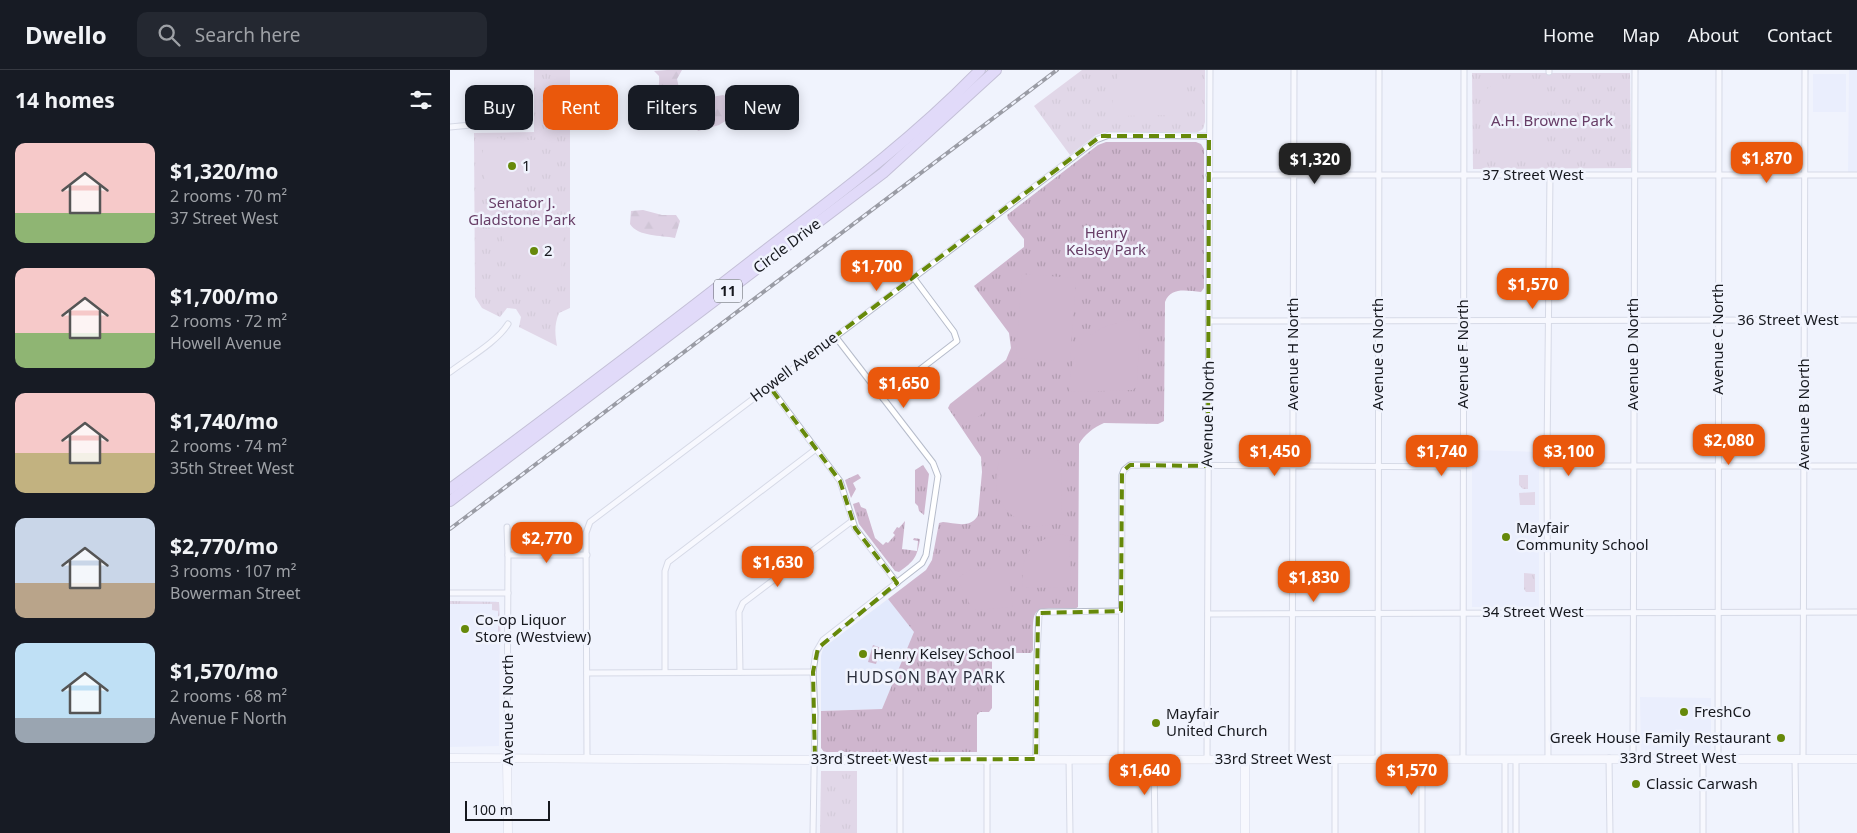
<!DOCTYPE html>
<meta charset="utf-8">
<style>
body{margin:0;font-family:"Noto Sans",sans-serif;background:#242831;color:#f1f3f6;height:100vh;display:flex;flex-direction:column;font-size:19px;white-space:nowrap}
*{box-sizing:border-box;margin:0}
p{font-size:16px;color:#9ea1a6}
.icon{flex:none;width:28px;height:28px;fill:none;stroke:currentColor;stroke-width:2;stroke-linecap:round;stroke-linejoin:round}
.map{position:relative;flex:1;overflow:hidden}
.panel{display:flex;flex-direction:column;background:#171b24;width:450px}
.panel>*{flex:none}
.top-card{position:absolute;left:15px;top:15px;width:475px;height:45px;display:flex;gap:10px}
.scale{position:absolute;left:15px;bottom:12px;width:85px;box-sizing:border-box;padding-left:5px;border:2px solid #16181e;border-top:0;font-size:14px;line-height:18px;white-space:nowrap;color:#16181e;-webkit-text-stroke:4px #f0f3fd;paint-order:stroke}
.price{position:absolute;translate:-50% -42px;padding:0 11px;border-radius:10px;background:#ea580c;color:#fff;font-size:16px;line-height:32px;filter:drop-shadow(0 1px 2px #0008)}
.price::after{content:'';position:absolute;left:50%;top:30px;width:15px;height:11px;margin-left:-8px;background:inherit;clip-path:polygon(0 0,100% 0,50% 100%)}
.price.current{background:#222;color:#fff}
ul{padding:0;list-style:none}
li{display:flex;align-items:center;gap:15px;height:125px;padding:0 15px}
li span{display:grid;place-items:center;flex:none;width:140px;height:100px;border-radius:10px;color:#555}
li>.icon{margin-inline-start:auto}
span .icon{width:60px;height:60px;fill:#fffc;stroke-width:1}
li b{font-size:21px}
h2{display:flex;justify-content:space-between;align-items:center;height:60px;padding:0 15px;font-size:21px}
.tag{padding:0 18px;border-radius:10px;background:#171b24;box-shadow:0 2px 12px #0003;font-size:18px;line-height:45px}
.tag.current{background:#ea580c;color:#fff}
header{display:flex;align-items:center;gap:30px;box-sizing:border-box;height:70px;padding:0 25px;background:#171b24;border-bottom:1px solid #363941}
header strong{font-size:24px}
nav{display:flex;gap:28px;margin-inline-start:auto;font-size:18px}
.search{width:350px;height:45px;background:#242831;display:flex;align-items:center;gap:12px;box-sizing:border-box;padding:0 18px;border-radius:10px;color:#9ea1a6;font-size:19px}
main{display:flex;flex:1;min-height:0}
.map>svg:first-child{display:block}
</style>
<header>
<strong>Dwello</strong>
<div class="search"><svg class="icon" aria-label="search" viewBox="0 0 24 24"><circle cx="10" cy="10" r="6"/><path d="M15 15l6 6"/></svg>Search here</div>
<nav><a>Home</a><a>Map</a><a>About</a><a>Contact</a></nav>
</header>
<main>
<section class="panel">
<h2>14 homes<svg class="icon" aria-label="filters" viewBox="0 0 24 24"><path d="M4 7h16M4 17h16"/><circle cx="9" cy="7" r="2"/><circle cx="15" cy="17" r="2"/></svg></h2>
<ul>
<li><span style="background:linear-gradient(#f6c9c9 70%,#8fb573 0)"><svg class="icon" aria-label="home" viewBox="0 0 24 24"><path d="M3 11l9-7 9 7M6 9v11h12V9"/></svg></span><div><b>$1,320/mo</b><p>2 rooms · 70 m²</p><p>37 Street West</p></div></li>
<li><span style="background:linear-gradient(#f6c9c9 65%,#8fb573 0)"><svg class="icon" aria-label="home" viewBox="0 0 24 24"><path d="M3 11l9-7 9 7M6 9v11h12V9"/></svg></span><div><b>$1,700/mo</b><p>2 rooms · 72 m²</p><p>Howell Avenue</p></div></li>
<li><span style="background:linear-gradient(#f6c9c9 60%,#c2b280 0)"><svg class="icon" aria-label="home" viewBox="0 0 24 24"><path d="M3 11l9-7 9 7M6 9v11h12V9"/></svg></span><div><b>$1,740/mo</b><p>2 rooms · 74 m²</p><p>35th Street West</p></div></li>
<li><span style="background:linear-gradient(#c9d6e8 65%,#b9a48a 0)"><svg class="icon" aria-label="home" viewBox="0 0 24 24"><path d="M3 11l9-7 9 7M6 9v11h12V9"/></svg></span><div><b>$2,770/mo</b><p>3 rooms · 107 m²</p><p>Bowerman Street</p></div></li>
<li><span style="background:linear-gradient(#bfe0f5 75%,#9aa5b1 0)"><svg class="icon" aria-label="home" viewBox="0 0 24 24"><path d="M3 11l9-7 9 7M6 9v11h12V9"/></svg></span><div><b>$1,570/mo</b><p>2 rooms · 68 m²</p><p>Avenue F North</p></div></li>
</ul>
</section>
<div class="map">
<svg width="1407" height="763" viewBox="0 0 1407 763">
<defs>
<pattern id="grass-tufts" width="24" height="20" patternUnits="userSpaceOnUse" patternTransform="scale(1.25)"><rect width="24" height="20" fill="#cfb6ce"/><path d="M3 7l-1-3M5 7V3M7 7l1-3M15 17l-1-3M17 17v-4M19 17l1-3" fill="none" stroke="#b19cb0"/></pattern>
<pattern id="forest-firs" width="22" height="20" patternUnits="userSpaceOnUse" patternTransform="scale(1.25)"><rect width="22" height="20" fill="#c5a6c3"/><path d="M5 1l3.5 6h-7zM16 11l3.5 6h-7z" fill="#a88ea7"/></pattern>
</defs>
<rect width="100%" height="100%" fill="#f0f3fd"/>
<g fill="#e2e9fc">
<polygon points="1399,0 1407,0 1407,102 1398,102"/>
<rect x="1363" y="4" width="33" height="38"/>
<polygon points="1022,380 1089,382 1089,537 1022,537"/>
<polygon points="438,529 465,562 432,639 371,641 371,586 373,578"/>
<polygon points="0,531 46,531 50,535 49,676 0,677"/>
<polygon points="1190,627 1261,628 1261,680 1191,680"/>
</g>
<g fill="url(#grass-tufts)">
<path d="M84,0H120V238L109,243C104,255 105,264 107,276L69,257L71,247L66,239L57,238L50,247L32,238L25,227L24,63L84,62Z"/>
<polygon points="632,0 755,0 755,52 753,59 748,62 655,62 646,65 620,85 584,36"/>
<polygon points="1022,3 1180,3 1181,98 1023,99"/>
<path d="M656,72H746L751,74L754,79V218L751,222C738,221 721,216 715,232L714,351L708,354L654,353C644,357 634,365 629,374L628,537L625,539C579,538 583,534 583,580L581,583H547L543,585L542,589V638L539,642H530L527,645V682H374L371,678V641L432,639L464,562L438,529L476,500L482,490L489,453L493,452C505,453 521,459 528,445L532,402L531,387L498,338L500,334L556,290L561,278L559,263L524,216L574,177V169L558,149L557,145L648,75Z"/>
<polygon points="473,395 479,404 474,445 469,441 468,436 465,433 465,400"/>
<polygon points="408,404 411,408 403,413 406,419 401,428 395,410"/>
<polygon points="1069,405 1078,405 1078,419 1073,419 1069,415"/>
<path d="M409,432L411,437L416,439L425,468L433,475L436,472L438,473L445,465L443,463L447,457L449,458L455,451L452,479L467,481L468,471L463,470L464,468L470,469C467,488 464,491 449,502L445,501L409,454L403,434Z"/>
<polygon points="1074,503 1085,504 1085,522 1076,522 1074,519"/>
<polygon points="0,531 49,532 51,572 43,572 48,571 48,541 42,540 42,534 0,534"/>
<polygon points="371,701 407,701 407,763 370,763"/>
</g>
<g fill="url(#forest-firs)">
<path d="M217,0H232L227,9L231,27L236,26L240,31L245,27L248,22L253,23L256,28L273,25L278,27L281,37L277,50L269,55L248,61L241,50L239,55C226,50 208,48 207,30C207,22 210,14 209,6L204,1Z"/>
<path d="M193,140L212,145H226L230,151L225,168C211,165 188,167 180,154L181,141Z"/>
</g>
<g fill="#cfb6ce">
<path d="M671,0H736V33L733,45L666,46C659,30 663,15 671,0Z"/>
<polygon points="1044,14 1094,15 1094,83 1092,87 1030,88 1031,23"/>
<path d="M51,68L52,70H92C92,108 74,129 35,129V86H33V71L36,69Z"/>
<path d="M94,153H110L113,156L111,213C76,216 50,189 53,155H93Z"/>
<polygon points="572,204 626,208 620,292 566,288"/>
<path d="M690,249L687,316L683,320L619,322C620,271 641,255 690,249Z"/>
<polygon points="526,319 540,338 514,357 500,338"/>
<path d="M550,388L607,389L612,395L611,452C601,455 591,457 580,456C575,455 570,451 566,448C544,433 543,412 550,388Z"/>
<polygon points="1085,422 1085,435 1070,435 1069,423"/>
<path d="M609,464L619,466L621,513L617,517L573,518C570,486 578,473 609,464Z"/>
<polygon points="524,498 544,499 559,511 563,537 525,540 521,537 507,508"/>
<polygon points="423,575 431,578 426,594 418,592"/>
</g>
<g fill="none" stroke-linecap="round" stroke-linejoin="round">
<g stroke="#b6bccb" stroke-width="7">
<g id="street">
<polyline points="1099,2 1099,0"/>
<polyline points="0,57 41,53 55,49"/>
<polyline points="759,105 1407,105"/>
<polyline points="759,251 1407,250"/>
<path d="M0,302C17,289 47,272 58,254"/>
<polyline points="319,316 390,411 405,458 447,513"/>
<polyline points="433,328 507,271 504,262 463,207"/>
<polyline points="1098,396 1407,396"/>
<polyline points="57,457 58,485 57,689"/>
<polyline points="58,485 137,485"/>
<polyline points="0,523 58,523"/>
<polyline points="758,544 1407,542"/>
<polyline points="215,602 215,501 218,492 366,379"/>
<polyline points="290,602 289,542 293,533 402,451"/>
<polyline points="137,603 363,602"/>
<polyline points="671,688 672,405 674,400 680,395 1013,397"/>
<polyline points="1159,688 1160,763"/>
<polyline points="1183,688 1185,0"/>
<polyline points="1253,688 1253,763"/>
<polyline points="1268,688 1269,0"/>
<polyline points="137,689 136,463 140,452 646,70 659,65 759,66"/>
<polyline points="450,689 450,763"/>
<polyline points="586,689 587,586 589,545 591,542 599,542 671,541"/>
<polyline points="619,689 620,763"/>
<polyline points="704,689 705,763"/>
<polyline points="757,689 760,0"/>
<polyline points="842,689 844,0"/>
<polyline points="928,689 929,0"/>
<polyline points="972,689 972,763"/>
<polyline points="1013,689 1014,0"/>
<polyline points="1055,689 1055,763"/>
<polyline points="1066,689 1066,763"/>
<polyline points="1098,689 1097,384 1100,105"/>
<polyline points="1345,689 1346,763"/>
<polyline points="1353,689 1355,0"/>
<polyline points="363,763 365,643 363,602 366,582 373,570 472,493 476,485 488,406 483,393 385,266"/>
<polyline points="537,763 537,689"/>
<polyline points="885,763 885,689"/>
</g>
</g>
<g stroke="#b6bccb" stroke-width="9">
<g id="secondary">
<polyline points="0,688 365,690 1407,689"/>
<polyline points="57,689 58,763"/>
<polyline points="795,689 795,763"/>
</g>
</g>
<g stroke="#8e83a9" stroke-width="12">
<g id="highway">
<path d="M0,419C102,344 204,267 304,189C382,129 461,71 530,0"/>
<polyline points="0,431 433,103 546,0"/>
</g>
</g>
<use href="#street" stroke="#fff" stroke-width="5"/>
<use href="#secondary" stroke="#fff" stroke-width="8"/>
<use href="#highway" stroke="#cebdf4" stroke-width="10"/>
<g stroke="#32343a" stroke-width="4">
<polyline id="rail" points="0,459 607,0"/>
</g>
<use href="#rail" stroke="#f0f3fd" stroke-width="2" stroke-dasharray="5.5" stroke-linecap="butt"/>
</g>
<path d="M0 0H1407V763H0ZM651,66H759L758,396L680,395L672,402L671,541L588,543L586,689L365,690L363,602L368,578L447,513L405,458L390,411L319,316Z" fill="#f0f3fd" fill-opacity=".55" fill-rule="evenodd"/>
<path fill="none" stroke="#66890a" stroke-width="4" stroke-dasharray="10 6" stroke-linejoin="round" d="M651,66H759L758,396L680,395L672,402L671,541L588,543L586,689L365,690L363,602L368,578L447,513L405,458L390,411L319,316Z"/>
<g fill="#66890a" stroke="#f0f3fd" stroke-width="2">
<circle cx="62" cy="96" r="5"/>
<circle cx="84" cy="181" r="5"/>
<circle cx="1056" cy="467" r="5"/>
<circle cx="15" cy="559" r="5"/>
<circle cx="413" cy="584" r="5"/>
<circle cx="1234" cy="642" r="5"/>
<circle cx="706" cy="653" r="5"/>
<circle cx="1331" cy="668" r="5"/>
<circle cx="1186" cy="714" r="5"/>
</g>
<g text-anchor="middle" stroke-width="5" stroke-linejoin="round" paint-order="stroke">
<rect fill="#f0f3fd" stroke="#575a61" stroke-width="1" x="264" y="209.5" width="28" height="23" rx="4"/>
<g font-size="14" font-weight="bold" fill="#16181e">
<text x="278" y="226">11</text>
</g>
<g font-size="15" fill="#673d66" stroke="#f0f3fd">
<text x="1102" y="56">A.H. Browne Park</text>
<text x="72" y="138">Senator J.<tspan x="72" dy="17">Gladstone Park</tspan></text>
<text x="656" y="168">Henry<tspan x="656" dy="17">Kelsey Park</tspan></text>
</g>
<g font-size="15" fill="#16181e" stroke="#f0f3fd" text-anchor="start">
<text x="72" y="101">1</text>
<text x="94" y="186">2</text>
<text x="1066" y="463">Mayfair<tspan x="1066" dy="17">Community School</tspan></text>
<text x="25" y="555">Co-op Liquor<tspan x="25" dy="17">Store (Westview)</tspan></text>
<text x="423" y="589">Henry Kelsey School</text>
<text x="1244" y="647">FreshCo</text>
<text x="716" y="649">Mayfair<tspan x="716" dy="17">United Church</tspan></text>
<text x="1321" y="673" text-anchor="end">Greek House Family Restaurant</text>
<text x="1196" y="719">Classic Carwash</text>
</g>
<g font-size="15" fill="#16181e" stroke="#f0f3fd">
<text x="1083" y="110">37 Street West</text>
<text transform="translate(337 176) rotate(-37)" y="5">Circle Drive</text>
<text x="1338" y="255">36 Street West</text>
<text transform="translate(1268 269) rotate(-90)" y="5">Avenue C North</text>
<text transform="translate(843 284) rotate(-90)" y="5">Avenue H North</text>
<text transform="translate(928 284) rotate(-90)" y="5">Avenue G North</text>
<text transform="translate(1013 284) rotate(-90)" y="5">Avenue F North</text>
<text transform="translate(1183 284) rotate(-90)" y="5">Avenue D North</text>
<text transform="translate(344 297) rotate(-37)" y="5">Howell Avenue</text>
<text transform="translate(758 344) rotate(-89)" y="5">Avenue I North</text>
<text transform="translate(1354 344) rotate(-90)" y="5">Avenue B North</text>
<text x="1083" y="547">34 Street West</text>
<text transform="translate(58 640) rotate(-90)" y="5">Avenue P North</text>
<text x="1228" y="693">33rd Street West</text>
<text x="419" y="694">33rd Street West</text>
<text x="823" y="694">33rd Street West</text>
</g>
<g font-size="16" letter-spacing="1" fill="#2c303d" stroke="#f0f3fd">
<text x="476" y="613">HUDSON BAY PARK</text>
</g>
</g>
</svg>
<div class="scale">100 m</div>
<b class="price" style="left:1317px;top:114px">$1,870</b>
<b class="price current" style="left:865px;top:115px">$1,320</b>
<b class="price" style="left:427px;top:222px">$1,700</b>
<b class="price" style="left:1083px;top:240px">$1,570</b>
<b class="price" style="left:454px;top:339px">$1,650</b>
<b class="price" style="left:1279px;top:396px">$2,080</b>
<b class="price" style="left:825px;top:407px">$1,450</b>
<b class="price" style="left:992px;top:407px">$1,740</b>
<b class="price" style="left:1119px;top:407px">$3,100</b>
<b class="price" style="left:97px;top:494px">$2,770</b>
<b class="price" style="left:328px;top:518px">$1,630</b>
<b class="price" style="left:864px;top:533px">$1,830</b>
<b class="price" style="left:695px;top:726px">$1,640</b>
<b class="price" style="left:962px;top:726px">$1,570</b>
<div class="top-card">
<a class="tag">Buy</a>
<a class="tag current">Rent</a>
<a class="tag">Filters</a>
<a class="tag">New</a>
</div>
</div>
</main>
